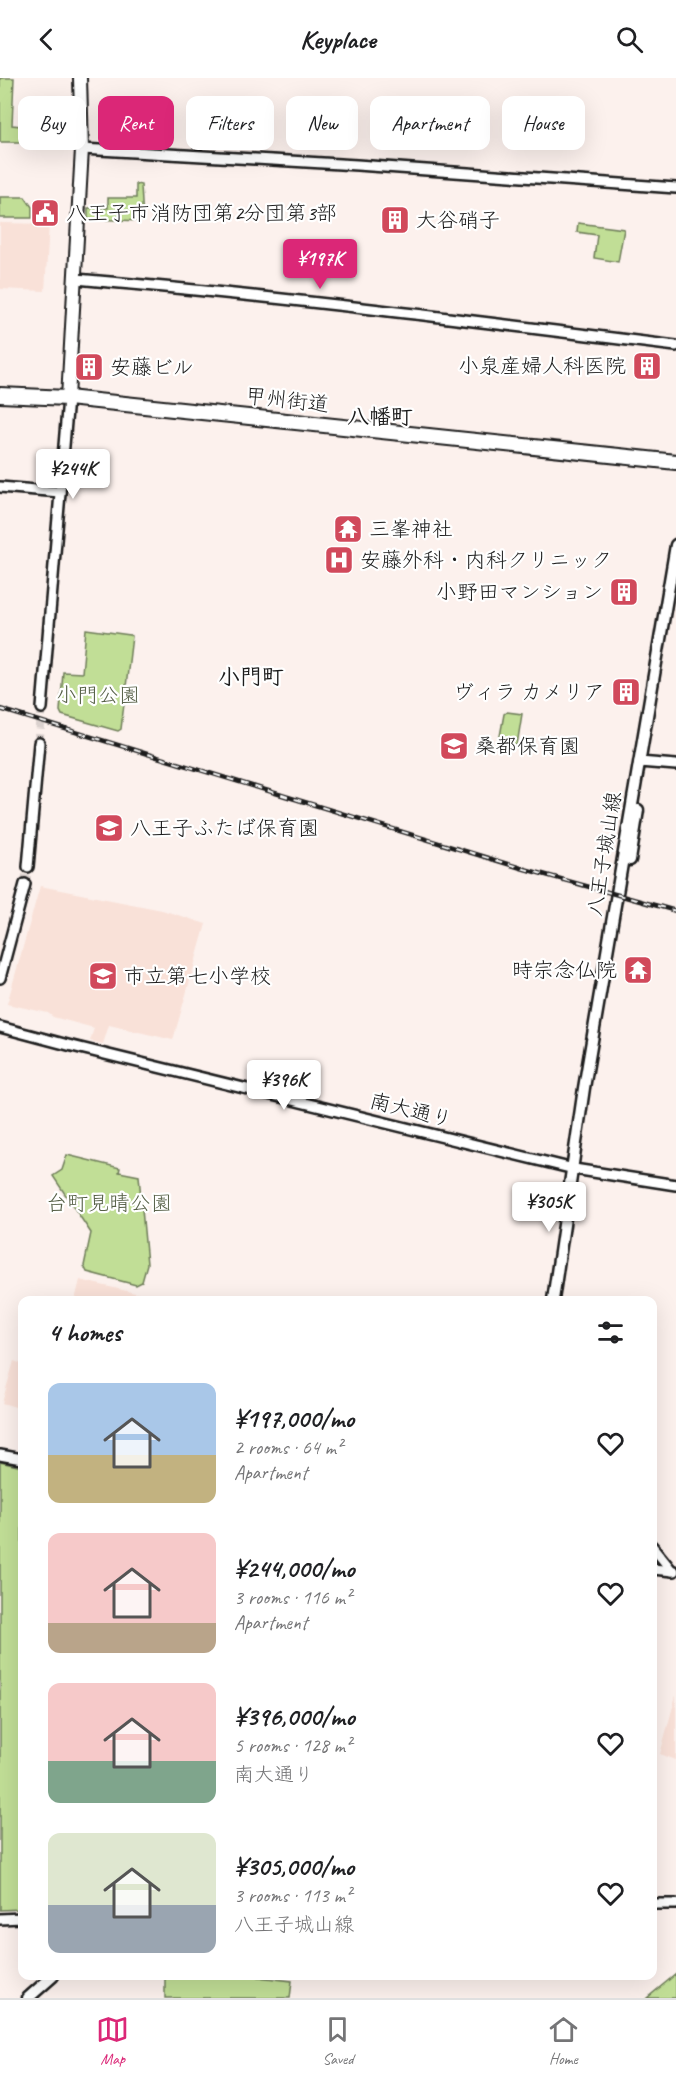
<!DOCTYPE html>
<meta charset="utf-8">
<style>
body{margin:0;font-family:Caveat,"Klee One",sans-serif;background:#f2f2f2;color:#202124;height:100vh;display:flex;flex-direction:column;font-size:22px;white-space:nowrap}
*{box-sizing:border-box;margin:0}
p{font-size:20px;color:#757577}
.icon{flex:none;width:33px;height:33px;fill:none;stroke:currentColor;stroke-width:2;stroke-linecap:round;stroke-linejoin:round}
.map{position:relative;flex:1;overflow:hidden}
.sheet{position:absolute;left:18px;top:1218px;width:639px;height:684px;display:flex;flex-direction:column;background:#fff;border-radius:12px;box-shadow:0 6px 24px #0002}
.sheet>*{flex:none}
.banner{position:absolute;left:18px;top:18px;width:640px;height:54px;display:flex;gap:12px}
.price{position:absolute;translate:-50% -51px;padding:0 14px;border-radius:6px;background:#fff;color:#222;font-size:20px;line-height:39px;filter:drop-shadow(0 2px 3px #0008)}
.price::after{content:'';position:absolute;left:50%;top:36px;width:18px;height:14px;margin-left:-9px;background:inherit;clip-path:polygon(0 0,100% 0,50% 100%)}
.price.current{background:#db2777;color:#fff}
ul{padding:0;list-style:none}
li{display:flex;align-items:center;gap:18px;height:150px;padding:0 30px}
li span{display:grid;place-items:center;flex:none;width:168px;height:120px;border-radius:12px;color:#555}
li>.icon{margin-inline-start:auto}
span .icon{width:72px;height:72px;fill:#fffc;stroke-width:1}
li b{font-size:26px}
h2{display:flex;justify-content:space-between;align-items:center;height:72px;padding:0 30px;font-size:26px}
.pill{padding:0 21px;border-radius:12px;background:#fff;box-shadow:0 6px 24px #0002;font-size:21px;line-height:54px}
.pill.current{background:#db2777;color:#fff}
header{display:flex;justify-content:space-between;align-items:center;height:78px;padding:0 30px;background:#fff;font-size:27px;font-weight:700}
.menu{display:flex;justify-content:space-around;align-items:center;height:84px;border-top:2px solid #e0e0e0;background:#fff;font-size:16px;color:#757577}
.menu a{display:grid;justify-items:center;gap:3px}
.menu .current{color:#db2777}
.map>svg:first-child{display:block}
</style>
<header><svg class="icon" aria-label="back" viewBox="0 0 24 24"><path d="M15 5l-7 7 7 7"/></svg>Keyplace<svg class="icon" aria-label="search" viewBox="0 0 24 24"><circle cx="10" cy="10" r="6"/><path d="M15 15l6 6"/></svg></header>
<div class="map">
<svg width="676" height="1920" viewBox="0 0 676 1920">
<rect width="100%" height="100%" fill="#fcf1ed"/>
<filter id="ink" filterUnits="userSpaceOnUse"><feTurbulence type="fractalNoise" baseFrequency=".0167" numOctaves="2"/><feDisplacementMap in="SourceGraphic" scale="12" xChannelSelector="R" yChannelSelector="G"/><feConvolveMatrix kernelMatrix="1 2 1 2 8 2 1 2 1" color-interpolation-filters="sRGB"/></filter>
<g filter="url(#ink)">
<g fill="#f9e1d8">
<polygon points="0,145 49,146 45,213 0,211"/>
<polygon points="40,808 162,832 206,846 173,962 109,947 103,966 90,963 94,950 53,939 48,935 7,926"/>
<polygon points="80,1202 84,1203 165,1222 75,1222"/>
<polygon points="14,1283 22,1286 22,1331 2,1325"/>
<polygon points="676,1617 676,1682 660,1676"/>
</g>
<g fill="#c1de96" stroke="#6e7d59" stroke-width="1.5">
<polygon points="0,0 14,0 12,47 21,48 20,64 0,64"/>
<polygon points="136,106 141,107 143,143 88,141 88,130 108,130 108,120 136,120"/>
<polygon points="0,119 25,119 32,129 32,140 0,140"/>
<polygon points="578,145 624,151 618,184 594,180 597,157 577,154"/>
<polygon points="86,551 130,557 132,558 121,651 118,653 62,637 60,633 63,594 82,595"/>
<polygon points="507,634 522,636 517,667 499,664 504,636"/>
<polygon points="67,1077 120,1090 119,1094 139,1098 147,1186 142,1204 136,1207 87,1194 84,1188 91,1155 53,1098 62,1092"/>
<polygon points="0,1384 22,1389 22,1831 0,1832"/>
<polygon points="676,1896 676,1920 647,1920"/>
<polygon points="165,1898 249,1898 292,1903 290,1920 165,1920"/>
</g>
<g fill="none" stroke-linecap="round" stroke-linejoin="round">
<g stroke="#dad1ce" stroke-width="9" stroke-dasharray="9 4.5" stroke-linecap="butt">
<polyline points="39,665 42,630"/>
<polyline points="25,806 28,789"/>
</g>
<g stroke="#1c1c1c" stroke-width="14">
<g id="tertiary">
<polyline points="82,71 357,87 676,110"/>
<path d="M76,201C276,218 476,243 676,268"/>
<polyline points="0,409 60,414"/>
<polyline points="42,630 68,320"/>
<polyline points="639,684 676,687"/>
<polyline points="28,789 39,665"/>
<polyline points="0,900 25,806"/>
<polyline points="0,949 68,967 574,1091 676,1107"/>
<polyline points="0,1377 22,1381"/>
<polyline points="652,1468 672,1493"/>
<polyline points="652,1491 674,1493"/>
<polyline points="652,1826 676,1826"/>
<polyline points="0,1841 22,1840"/>
</g>
</g>
<g stroke="#1c1c1c" stroke-width="15">
<g id="secondary">
<polyline points="630,782 638,732"/>
<polyline points="553,1222 584,1010 676,467"/>
<polyline points="28,1920 53,1898"/>
</g>
</g>
<g stroke="#1c1c1c" stroke-width="16">
<polyline id="primary" points="68,320 82,71 80,0"/>
</g>
<g stroke="#1c1c1c" stroke-width="18">
<polyline id="trunk" points="0,317 68,320 676,384"/>
</g>
<use href="#tertiary" stroke="#fff" stroke-width="9"/>
<use href="#secondary" stroke="#fff" stroke-width="10"/>
<use href="#primary" stroke="#fff" stroke-width="12"/>
<use href="#trunk" stroke="#fff" stroke-width="14"/>
<g stroke="#1c1c1c" stroke-width="4.5">
<polyline id="rail" points="0,631 521,790 676,833"/>
</g>
<use href="#rail" stroke="#fff" stroke-width="2" stroke-dasharray="7" stroke-linecap="butt"/>
</g>
</g>
<defs>
<g id="civic-square" transform="scale(1.5)"><rect x="-9" y="-9" width="18" height="18" rx="4" fill="#d1495b" stroke="#fff"/><path d="M-.6-6.5H3V-4.5H.6V-3L4-1V1h2V6H-6V1h2V-1L-.6-3ZM-1.2 2.5V6h2.4V2.5Z" fill="#fff"/></g>
<g id="building-square" transform="scale(1.5)"><rect x="-9" y="-9" width="18" height="18" rx="4" fill="#d1495b" stroke="#fff"/><path d="M-4-6H4V6H1V3H-1V6H-4ZM-2.5-4.3h1.7v1.8h-1.7ZM.8-4.3h1.7v1.8H.8ZM-2.5-1h1.7V.8h-1.7ZM.8-1h1.7V.8H.8Z" fill="#fff"/></g>
<g id="temple-square" transform="scale(1.5)"><rect x="-9" y="-9" width="18" height="18" rx="4" fill="#d1495b" stroke="#fff"/><path d="M0-6L5-2H3V0L6.5 2.5H4V6H1.5V3h-3V6H-4V2.5H-6.5L-3 0V-2H-5Z" fill="#fff"/></g>
<g id="hospital-square" transform="scale(1.5)"><rect x="-9" y="-9" width="18" height="18" rx="4" fill="#d1495b" stroke="#fff"/><path d="M-5-5h3v3.5h4V-5h3V5h-3V1.5h-4V5h-3Z" fill="#fff"/></g>
<g id="school-square" transform="scale(1.5)"><rect x="-9" y="-9" width="18" height="18" rx="4" fill="#d1495b" stroke="#fff"/><path d="M0-5L7-2L0 1L-7-2ZM-4 1L0 2.5L4 1V4Q0 6-4 4Z" fill="#fff"/></g>
</defs>
<g fill-rule="evenodd">
<use href="#civic-square" x="45" y="135"/>
<use href="#building-square" x="395" y="142"/>
<use href="#building-square" x="647" y="288"/>
<use href="#building-square" x="89" y="289"/>
<use href="#temple-square" x="348" y="451"/>
<use href="#hospital-square" x="339" y="482"/>
<use href="#building-square" x="624" y="514"/>
<use href="#building-square" x="626" y="614"/>
<use href="#school-square" x="454" y="668"/>
<use href="#school-square" x="109" y="750"/>
<use href="#temple-square" x="638" y="892"/>
<use href="#school-square" x="103" y="898"/>
</g>
<g text-anchor="middle" stroke-width="4.5" stroke-linejoin="round" paint-order="stroke">
<g font-size="21" fill="#1c1c1c" stroke="#fff" text-anchor="start">
<text x="66" y="142">八王子市消防団第2分団第3部</text>
<text x="416" y="149">大谷硝子</text>
<text x="626" y="295" text-anchor="end">小泉産婦人科医院</text>
<text x="110" y="296">安藤ビル</text>
<text x="369" y="458">三峯神社</text>
<text x="360" y="489">安藤外科・内科クリニック</text>
<text x="603" y="521" text-anchor="end">小野田マンション</text>
<text x="605" y="621" text-anchor="end">ヴィラ カメリア</text>
<text x="475" y="675">桑都保育園</text>
<text x="130" y="757">八王子ふたば保育園</text>
<text x="617" y="899" text-anchor="end">時宗念仏院</text>
<text x="124" y="905">市立第七小学校</text>
</g>
<g font-size="21" fill="#1c1c1c" stroke="#fff">
<text transform="translate(287 322) rotate(6)" y="7">甲州街道</text>
<text transform="translate(604 776) rotate(-81)" y="7">八王子城山線</text>
<text transform="translate(411 1032) rotate(14)" y="7">南大通り</text>
</g>
<g font-size="21" fill="#566047" stroke="#fff">
<text x="98" y="624">小門公園</text>
<text x="109" y="1132">台町見晴公園</text>
</g>
<g font-size="22" font-weight="bold" fill="#1c1c1c" stroke="#fff">
<text x="380" y="346">八幡町</text>
<text x="251" y="606">小門町</text>
</g>
</g>
</svg>
<b class="price current" style="left:320px;top:212px">¥197K</b>
<b class="price" style="left:73px;top:422px">¥244K</b>
<b class="price" style="left:284px;top:1033px">¥396K</b>
<b class="price" style="left:549px;top:1155px">¥305K</b>
<div class="banner">
<a class="pill">Buy</a>
<a class="pill current">Rent</a>
<a class="pill">Filters</a>
<a class="pill">New</a>
<a class="pill">Apartment</a>
<a class="pill">House</a>
</div>
<section class="sheet">
<h2>4 homes<svg class="icon" aria-label="filters" viewBox="0 0 24 24"><path d="M4 7h16M4 17h16"/><circle cx="9" cy="7" r="2"/><circle cx="15" cy="17" r="2"/></svg></h2>
<ul>
<li><span style="background:linear-gradient(#a9c7e8 60%,#c2b280 0)"><svg class="icon" aria-label="home" viewBox="0 0 24 24"><path d="M3 11l9-7 9 7M6 9v11h12V9"/></svg></span><div><b>¥197,000/mo</b><p>2 rooms · 64 m²</p><p>Apartment</p></div><svg class="icon" aria-label="heart" viewBox="0 0 24 24"><path d="M12 20l-8-8c-3-5 5-10 8-4 3-6 11-1 8 4z"/></svg></li>
<li><span style="background:linear-gradient(#f6c9c9 75%,#b9a48a 0)"><svg class="icon" aria-label="home" viewBox="0 0 24 24"><path d="M3 11l9-7 9 7M6 9v11h12V9"/></svg></span><div><b>¥244,000/mo</b><p>3 rooms · 116 m²</p><p>Apartment</p></div><svg class="icon" aria-label="heart" viewBox="0 0 24 24"><path d="M12 20l-8-8c-3-5 5-10 8-4 3-6 11-1 8 4z"/></svg></li>
<li><span style="background:linear-gradient(#f6c9c9 65%,#7fa58c 0)"><svg class="icon" aria-label="home" viewBox="0 0 24 24"><path d="M3 11l9-7 9 7M6 9v11h12V9"/></svg></span><div><b>¥396,000/mo</b><p>5 rooms · 128 m²</p><p>南大通り</p></div><svg class="icon" aria-label="heart" viewBox="0 0 24 24"><path d="M12 20l-8-8c-3-5 5-10 8-4 3-6 11-1 8 4z"/></svg></li>
<li><span style="background:linear-gradient(#dfe7d0 60%,#9aa5b1 0)"><svg class="icon" aria-label="home" viewBox="0 0 24 24"><path d="M3 11l9-7 9 7M6 9v11h12V9"/></svg></span><div><b>¥305,000/mo</b><p>3 rooms · 113 m²</p><p>八王子城山線</p></div><svg class="icon" aria-label="heart" viewBox="0 0 24 24"><path d="M12 20l-8-8c-3-5 5-10 8-4 3-6 11-1 8 4z"/></svg></li>
</ul>
</section>
</div>
<nav class="menu">
<a class="current"><svg class="icon" aria-label="map" viewBox="0 0 24 24"><path d="M3 6l6-2 6 2 6-2v14l-6 2-6-2-6 2zM9 4v14M15 6v14"/></svg>Map</a>
<a><svg class="icon" aria-label="saved" viewBox="0 0 24 24"><path d="M7 4h10v16l-5-4-5 4z"/></svg>Saved</a>
<a><svg class="icon" aria-label="home" viewBox="0 0 24 24"><path d="M3 11l9-7 9 7M6 9v11h12V9"/></svg>Home</a>
</nav>
